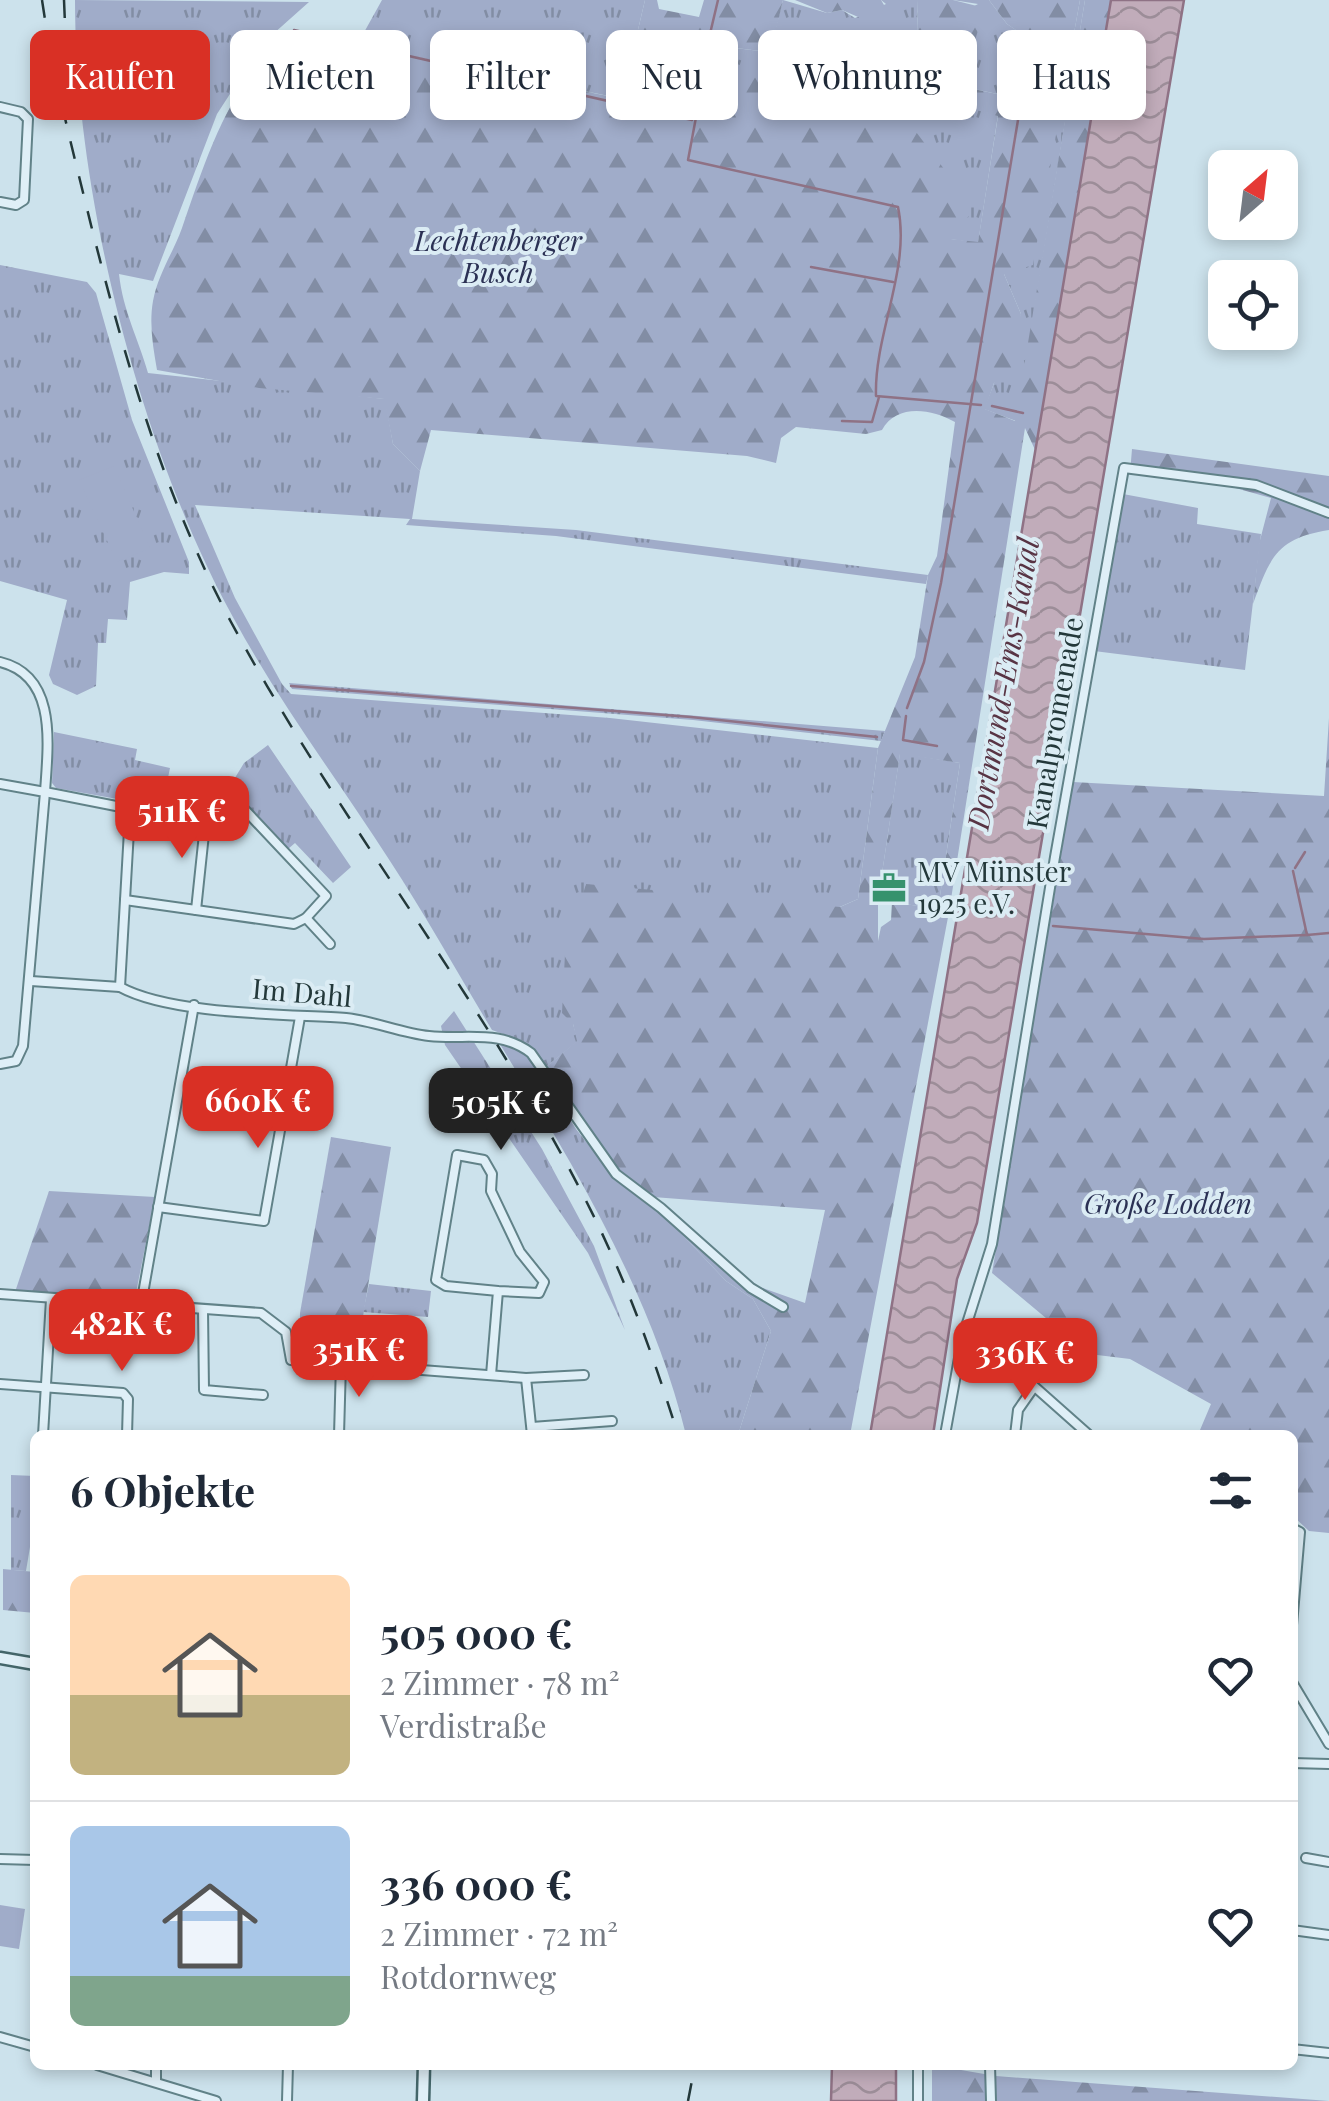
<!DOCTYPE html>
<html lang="de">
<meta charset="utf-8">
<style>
body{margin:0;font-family:"Playfair Display",serif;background:#f2f2f3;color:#1f2937;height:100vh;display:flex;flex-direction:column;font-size:38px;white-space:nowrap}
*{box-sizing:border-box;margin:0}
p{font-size:32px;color:#747a83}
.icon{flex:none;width:55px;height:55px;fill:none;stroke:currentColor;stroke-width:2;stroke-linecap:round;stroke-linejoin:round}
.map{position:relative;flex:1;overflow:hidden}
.sheet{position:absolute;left:30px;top:1430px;width:1268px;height:640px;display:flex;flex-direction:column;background:#fff;border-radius:15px;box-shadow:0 5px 15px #0003}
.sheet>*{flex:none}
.banner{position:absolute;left:30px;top:30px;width:1270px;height:90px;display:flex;gap:20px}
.needle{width:65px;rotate:28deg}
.tools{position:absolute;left:1208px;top:150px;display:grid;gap:20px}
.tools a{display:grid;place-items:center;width:90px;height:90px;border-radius:15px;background:#fff;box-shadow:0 5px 15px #0003;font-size:50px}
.price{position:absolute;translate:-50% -85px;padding:0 22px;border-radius:20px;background:#d93025;color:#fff;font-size:32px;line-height:65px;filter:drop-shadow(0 2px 5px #0008)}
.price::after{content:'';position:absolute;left:50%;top:60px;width:30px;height:22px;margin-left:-15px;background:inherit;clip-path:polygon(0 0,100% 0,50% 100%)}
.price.current{background:#222;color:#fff}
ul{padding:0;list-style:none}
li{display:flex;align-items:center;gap:30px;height:250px;padding:0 40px}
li+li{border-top:2px solid #e0e1e3}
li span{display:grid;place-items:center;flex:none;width:280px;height:200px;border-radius:15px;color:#555}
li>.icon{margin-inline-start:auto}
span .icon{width:120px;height:120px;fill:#fffc;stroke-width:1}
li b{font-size:42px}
h2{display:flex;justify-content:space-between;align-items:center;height:120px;padding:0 40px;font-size:42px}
.tag{padding:0 35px;border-radius:15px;background:#fff;box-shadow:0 5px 15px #0003;font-size:35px;line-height:90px}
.tag.current{background:#d93025;color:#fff}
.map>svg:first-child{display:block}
</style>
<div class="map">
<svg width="1329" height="2101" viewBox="0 0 1329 2101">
<defs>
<pattern id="grass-tufts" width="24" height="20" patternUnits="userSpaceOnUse" patternTransform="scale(2.5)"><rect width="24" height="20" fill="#a0acc9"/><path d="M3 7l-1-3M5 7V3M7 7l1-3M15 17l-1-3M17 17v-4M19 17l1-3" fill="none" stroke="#828da4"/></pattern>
<pattern id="forest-firs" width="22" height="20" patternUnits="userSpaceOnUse" patternTransform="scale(2.5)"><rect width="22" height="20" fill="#a0acc9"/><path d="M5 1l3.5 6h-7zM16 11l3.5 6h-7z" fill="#828da4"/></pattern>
<pattern id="water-waves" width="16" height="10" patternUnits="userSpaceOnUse" patternTransform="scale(2.5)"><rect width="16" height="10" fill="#c1acba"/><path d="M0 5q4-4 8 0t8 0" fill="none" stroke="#9c8d98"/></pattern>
</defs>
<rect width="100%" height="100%" fill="#cce2ec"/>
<g fill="url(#grass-tufts)">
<path d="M75,0L309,2L263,43L217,114L153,281L119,274C123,311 138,338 148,373L385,399L393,444L420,471L412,519L576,530L928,575L926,584L556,536L406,525L410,519L195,505L235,598L282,684L291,694L610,718L878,748L858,899L573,1024L578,1041L546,1067L523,1041L492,1030C458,974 426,916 390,861C338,780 280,704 234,619C140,449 75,194 75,0Z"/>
<polygon points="382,0 645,0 637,34 667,77 663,107 357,45"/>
<polygon points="783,0 827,13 842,10 855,18 886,4 881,0 918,0 917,36 978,4 953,0 989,0 1007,24 1034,42 1056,101 1062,99 1080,0 1085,0 1016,421 984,409 1021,314 1004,274 1025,100 919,77 907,81 909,91 998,115 978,243 950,239 789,82 786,118 774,120 730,61 735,48 760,51 772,43"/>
<polygon points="0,265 87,282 96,293 132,420 189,562 189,574 164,572 130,582 127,620 108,619 106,643 98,643 96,686 77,695 53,684 49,675 67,600 0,581"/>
<polygon points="1123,494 1198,508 1197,524 1261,534 1245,670 1094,651"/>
<polygon points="289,683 885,731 881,741 693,720 292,689"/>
<polygon points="54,732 137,749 135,760 170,768 162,807 56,788 52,783"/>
<polygon points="268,745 351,867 333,883 295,843 288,849 230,786 244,763"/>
<polygon points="900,753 960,763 938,909 878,900"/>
<polygon points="454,1011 542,1149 594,1246 625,1330 588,1253 445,1045 441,1026"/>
<path d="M498,1041H505L530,1056L576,1129L614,1177L661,1212L726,1281L753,1299L771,1331L738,1435H686C651,1292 574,1166 498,1041Z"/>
<polygon points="369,1284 431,1291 428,1317 363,1312"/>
<polygon points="11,1475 35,1476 35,1517 26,1571 11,1570"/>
</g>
<g fill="url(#forest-firs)" fill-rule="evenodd">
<path d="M645,0H657L659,9L699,17L704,0H783L773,43L760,51L736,48L731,61L750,70L766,88L765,113L774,120L786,118L789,82L795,77L879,83L966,198L971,213L951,239L978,242L998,116L908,91L907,81L918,77L1025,100L1057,129L1033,265L1004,274L1021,314L1014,375L994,383L985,409L1015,421L1085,0H1111L1036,452L1025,428L949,912L850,1435H738L771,1331L753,1299L726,1281L661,1212L667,1207L754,1285L805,1303L825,1210L653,1197L621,1172L582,1126L546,1067L577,1041L573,1024L562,1013L565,954L586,884L840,907L858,899L878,748L915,657L928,575L937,556L955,422C930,408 896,404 882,430L866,434L796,427L781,438L776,463L747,456L431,430L420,471L393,444L384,399L259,388L157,370C153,347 149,324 153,301C158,274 173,253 182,228C207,155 229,86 287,31L662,107L667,77L637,34ZM900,754L960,763L938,909L892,902L891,920L881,927L878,941V900Z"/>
<polygon points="795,0 881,0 887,10 872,23 842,10 827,13"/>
<polygon points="918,0 953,0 985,8 972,50 925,42 917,36"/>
<polygon points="989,0 1080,0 1062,100 1056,101 1032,71 1033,42 1007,24"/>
<polygon points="811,50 845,54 843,71 810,69 806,61"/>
<path d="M1132,449L1329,476V530C1277,538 1270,557 1253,604L1259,544L1271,498L1207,480L1130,473Z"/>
<polygon points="1329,718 1329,1533 1309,1531 1293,1516 1292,1435 1205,1435 1200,1430 1211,1404 1130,1359 1089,1354 992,1273 1073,782 1324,796"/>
<polygon points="331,1137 391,1147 356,1359 299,1353 300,1313"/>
<polygon points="49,1191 155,1197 135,1298 15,1292"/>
<polygon points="3,1569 35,1572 35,1613 3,1610"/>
<polygon points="932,2065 996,2076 1329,2101 932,2101"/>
</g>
<g fill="#a0acc9">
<polygon points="114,466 150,548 117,562 79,480"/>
<polygon points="0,1905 25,1909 19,1949 0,1946"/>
</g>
<g fill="url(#water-waves)" stroke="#8f7285" stroke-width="2.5">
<polygon points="1111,0 1184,0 977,1223 957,1279 933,1435 870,1435"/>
<polygon points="832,2065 896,2065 896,2101 831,2101"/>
</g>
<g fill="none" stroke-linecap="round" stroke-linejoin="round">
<g stroke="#8f7285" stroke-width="2.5">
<path d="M718,0L709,38L691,54L700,96L688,160L898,207C911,269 874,334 876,396L981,405"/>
<polyline points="294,30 692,120"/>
<polyline points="811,267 893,282"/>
<polyline points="992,406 1023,413"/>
<polyline points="842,421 872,422 879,397"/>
<polyline points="291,686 691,717 877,737"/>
<polyline points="907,708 924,662 941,583 1018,120"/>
<polyline points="906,716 903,740 937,746"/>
<polyline points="1295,868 1305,852"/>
<polyline points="1293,871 1307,935 1329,933"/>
<polyline points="1053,926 1204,939 1307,935"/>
</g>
<g stroke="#618288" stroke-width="12">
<g id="street">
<polyline points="0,107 21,112 28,119 24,200 16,205 0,202"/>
<path d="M0,662C58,676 48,745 45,792L121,807L130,813L120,987C171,1015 286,1014 346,1018C374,1021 401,1033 429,1036C467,1040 499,1029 531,1053L616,1174L661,1208L751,1288L783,1307"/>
<polyline points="0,784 45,792 23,1046 16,1061 0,1064"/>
<polyline points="125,900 196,910 206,815 142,807 128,810"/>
<polyline points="196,910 294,924 306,918 326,896 230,794 223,794 206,815"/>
<polyline points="306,918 330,944"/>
<polyline points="31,981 120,987"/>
<polyline points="158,1207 264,1221 300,1017"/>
<polyline points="0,1294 261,1313 286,1332 291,1360 526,1378 584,1375"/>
<polyline points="141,1305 194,1005"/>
<polyline points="203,1310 204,1390 263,1395"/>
<polyline points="963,1336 1018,1372 1089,1435"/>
<polyline points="491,1375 498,1291 539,1293 544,1282 520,1252 491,1191 492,1174 484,1160 457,1155 436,1280 446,1286 498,1291"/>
<polyline points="526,1378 532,1435"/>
<polyline points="0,1384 123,1393 128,1399 127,1435"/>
<polyline points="532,1427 612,1421"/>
<polyline points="43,1435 51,1299"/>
<polyline points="339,1435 341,1364"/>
<polyline points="945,1435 963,1336 992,1244 1055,857 1124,468 1256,485 1329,513"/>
<polyline points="1015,1435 1018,1410 1034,1387"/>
<polyline points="1292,1528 1300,1532 1292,1625"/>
<polyline points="1292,1682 1329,1744"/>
<polyline points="1292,1763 1329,1764"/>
<polyline points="1306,1858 1329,1862"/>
<polyline points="0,1859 35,1860"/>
<polyline points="1292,1930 1329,1935"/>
<polyline points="0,2037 35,2047"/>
<polyline points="1292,2049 1329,2053"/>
<polyline points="97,2065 216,2101"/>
<polyline points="990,2065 991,2101"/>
<polyline points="156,2082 156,2065"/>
<polyline points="287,2101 288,2065"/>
<polyline points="918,2101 918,2065"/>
</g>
</g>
<g stroke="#44666a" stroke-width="15">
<g id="secondary">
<polyline points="0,1658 35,1664"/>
<polyline points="423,2101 424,2065"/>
</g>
</g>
<use href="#street" stroke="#dfeff7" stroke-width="8"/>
<use href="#secondary" stroke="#dfeff7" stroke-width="10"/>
<g stroke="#23383a" stroke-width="2.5" stroke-dasharray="18 18" stroke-linecap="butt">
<path d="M42,0C53,76 73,151 91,225C126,363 164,496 231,622C343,830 496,1014 599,1227C631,1294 656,1364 678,1435"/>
<polyline points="64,0 67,72"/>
<polyline points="688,2101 695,2065"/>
</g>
</g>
<defs>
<g id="office-bare" transform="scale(2.7)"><path d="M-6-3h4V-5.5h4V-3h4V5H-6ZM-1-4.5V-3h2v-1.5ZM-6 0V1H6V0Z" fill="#36926d" stroke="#dbecf4" stroke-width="2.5" paint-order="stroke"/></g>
</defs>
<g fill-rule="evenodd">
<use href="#office-bare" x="889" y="888"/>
</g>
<g text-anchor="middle" stroke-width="8" stroke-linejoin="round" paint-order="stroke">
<g font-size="28" font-style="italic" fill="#2b3154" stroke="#dbecf4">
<text x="498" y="251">Lechtenberger<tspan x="498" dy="32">Busch</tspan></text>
<text x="1168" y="1214">Große Lodden</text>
</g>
<g font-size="28" fill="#23383a" stroke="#dbecf4">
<text transform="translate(1055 723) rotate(-80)" y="10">Kanalpromenade</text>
<text transform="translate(302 993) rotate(5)" y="10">Im Dahl</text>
</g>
<g font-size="28" fill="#23383a" stroke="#dbecf4" text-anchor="start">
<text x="917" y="882">MV Münster<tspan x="917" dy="32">1925 e.V.</tspan></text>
</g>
<g font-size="30" font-style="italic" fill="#583444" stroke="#dbecf4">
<text transform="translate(1004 684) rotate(-80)" y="10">Dortmund-Ems-Kanal</text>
</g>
</g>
</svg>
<div class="tools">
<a><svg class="needle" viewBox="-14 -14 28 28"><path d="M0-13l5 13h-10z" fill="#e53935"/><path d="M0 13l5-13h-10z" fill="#747a83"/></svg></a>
<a><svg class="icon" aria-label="locate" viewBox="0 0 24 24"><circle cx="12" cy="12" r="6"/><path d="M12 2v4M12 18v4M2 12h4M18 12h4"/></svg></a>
</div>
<b class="price" style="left:182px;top:861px">511K €</b>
<b class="price" style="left:258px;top:1151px">660K €</b>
<b class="price current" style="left:501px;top:1153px">505K €</b>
<b class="price" style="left:122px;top:1374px">482K €</b>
<b class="price" style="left:359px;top:1400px">351K €</b>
<b class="price" style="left:1025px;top:1403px">336K €</b>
<div class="banner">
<a class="tag current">Kaufen</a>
<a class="tag">Mieten</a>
<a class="tag">Filter</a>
<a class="tag">Neu</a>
<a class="tag">Wohnung</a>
<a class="tag">Haus</a>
</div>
<section class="sheet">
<h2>6 Objekte<svg class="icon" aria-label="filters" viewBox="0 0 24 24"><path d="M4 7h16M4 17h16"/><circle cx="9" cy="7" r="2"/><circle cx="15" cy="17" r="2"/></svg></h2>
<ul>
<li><span style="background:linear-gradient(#ffd9b3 60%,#c2b280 0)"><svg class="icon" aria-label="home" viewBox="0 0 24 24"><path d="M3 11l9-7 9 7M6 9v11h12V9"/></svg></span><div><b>505 000 €</b><p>2 Zimmer · 78 m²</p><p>Verdistraße</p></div><svg class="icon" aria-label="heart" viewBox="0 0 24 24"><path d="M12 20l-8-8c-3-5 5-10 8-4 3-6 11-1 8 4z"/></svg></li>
<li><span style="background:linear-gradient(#a9c7e8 75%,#7fa58c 0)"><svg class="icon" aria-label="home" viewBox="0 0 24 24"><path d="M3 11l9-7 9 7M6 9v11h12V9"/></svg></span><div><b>336 000 €</b><p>2 Zimmer · 72 m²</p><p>Rotdornweg</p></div><svg class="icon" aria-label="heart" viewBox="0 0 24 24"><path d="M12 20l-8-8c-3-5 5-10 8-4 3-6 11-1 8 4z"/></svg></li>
</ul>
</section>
</div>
